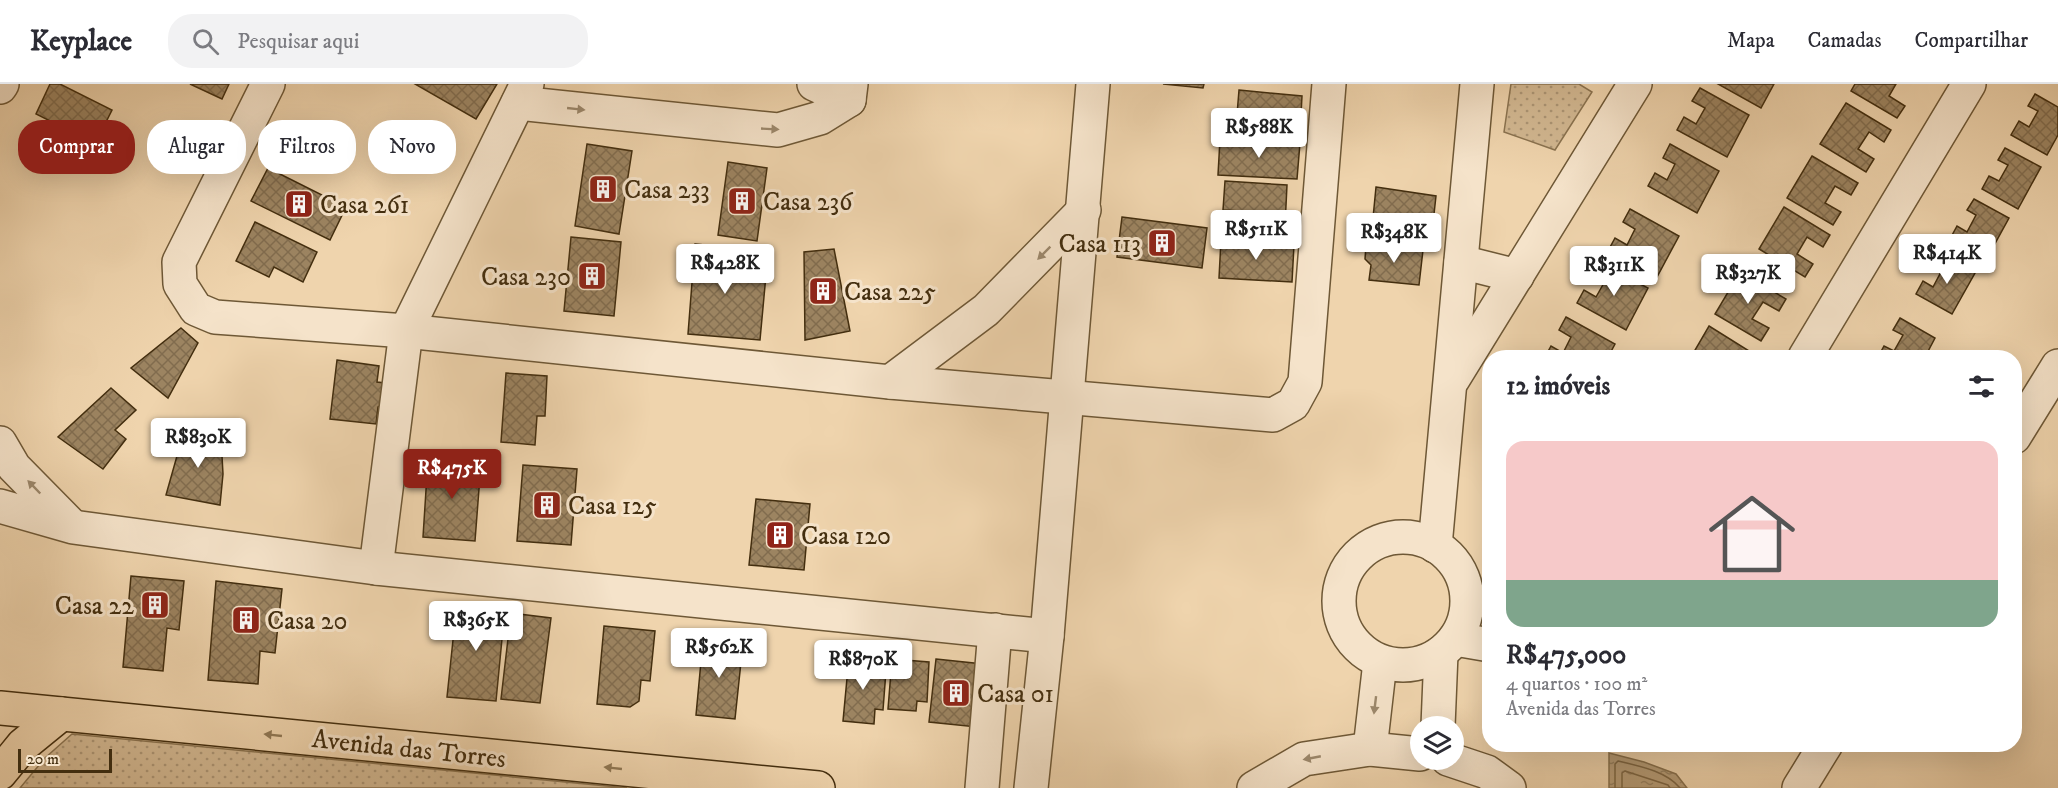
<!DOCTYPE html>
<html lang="pt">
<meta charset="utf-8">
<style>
body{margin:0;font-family:"IM FELL DW Pica",serif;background:#f2f2f3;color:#2b2b33;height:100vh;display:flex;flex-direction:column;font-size:22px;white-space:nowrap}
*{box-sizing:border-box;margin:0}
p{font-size:20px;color:#7c7c81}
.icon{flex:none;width:33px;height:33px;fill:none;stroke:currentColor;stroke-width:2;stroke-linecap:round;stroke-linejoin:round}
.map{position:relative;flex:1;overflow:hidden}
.drawer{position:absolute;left:1482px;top:266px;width:540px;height:402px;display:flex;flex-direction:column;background:#fff;border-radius:24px;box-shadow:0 6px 24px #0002}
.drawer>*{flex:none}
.guide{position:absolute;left:18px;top:36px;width:570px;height:54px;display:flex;gap:12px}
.fabs{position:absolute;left:1410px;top:632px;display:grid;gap:12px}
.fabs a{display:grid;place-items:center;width:54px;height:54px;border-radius:50%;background:#fff;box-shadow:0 6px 24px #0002;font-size:30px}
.scale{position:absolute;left:18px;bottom:15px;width:94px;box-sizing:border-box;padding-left:6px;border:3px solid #432e0f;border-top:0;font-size:16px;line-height:21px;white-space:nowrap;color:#432e0f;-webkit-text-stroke:4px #f5e3ca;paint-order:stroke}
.price{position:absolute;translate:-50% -51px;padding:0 14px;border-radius:6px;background:#fff;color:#222;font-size:20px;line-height:39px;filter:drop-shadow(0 2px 3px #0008)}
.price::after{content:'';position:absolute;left:50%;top:36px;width:18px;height:14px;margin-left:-9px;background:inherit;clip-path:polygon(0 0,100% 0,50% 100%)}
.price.current{background:#8f2418;color:#fff}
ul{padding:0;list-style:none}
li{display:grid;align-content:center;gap:12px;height:318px;padding:0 24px}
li+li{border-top:2px solid #e1e1e2}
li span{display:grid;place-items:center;height:186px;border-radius:18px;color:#555}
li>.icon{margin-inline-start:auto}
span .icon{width:108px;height:108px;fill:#fffc;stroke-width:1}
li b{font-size:26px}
h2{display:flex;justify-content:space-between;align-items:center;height:72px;padding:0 24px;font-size:26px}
.pill{padding:0 21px;border-radius:24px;background:#fff;box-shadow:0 6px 24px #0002;font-size:21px;line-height:54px}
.pill.current{background:#8f2418;color:#fff}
header{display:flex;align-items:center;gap:36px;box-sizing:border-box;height:84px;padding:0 30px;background:#fff;border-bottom:2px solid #e1e1e2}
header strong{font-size:28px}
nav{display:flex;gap:33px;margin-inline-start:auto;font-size:21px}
.search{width:420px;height:54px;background:#f2f2f3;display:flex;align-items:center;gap:15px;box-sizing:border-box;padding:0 21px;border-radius:24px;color:#7c7c81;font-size:22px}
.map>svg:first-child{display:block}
</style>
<header>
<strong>Keyplace</strong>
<div class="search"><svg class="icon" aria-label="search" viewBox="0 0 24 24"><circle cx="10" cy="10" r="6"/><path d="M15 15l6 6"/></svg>Pesquisar aqui</div>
<nav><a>Mapa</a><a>Camadas</a><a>Compartilhar</a></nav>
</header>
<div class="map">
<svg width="2058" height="704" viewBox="0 0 2058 704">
<defs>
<pattern id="green-dots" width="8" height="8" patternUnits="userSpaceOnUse" patternTransform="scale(1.5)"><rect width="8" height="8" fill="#d2b892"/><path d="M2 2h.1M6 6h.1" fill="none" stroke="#ac9676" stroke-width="1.8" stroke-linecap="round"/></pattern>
<pattern id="water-ripples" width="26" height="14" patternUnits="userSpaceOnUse" patternTransform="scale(1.5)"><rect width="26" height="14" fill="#b59c77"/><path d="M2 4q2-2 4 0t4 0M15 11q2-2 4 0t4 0" fill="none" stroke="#958060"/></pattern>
<pattern id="building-cross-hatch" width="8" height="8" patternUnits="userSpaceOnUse" patternTransform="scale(1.5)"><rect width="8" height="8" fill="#9c8461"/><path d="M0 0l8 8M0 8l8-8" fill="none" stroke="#816c4e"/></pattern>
</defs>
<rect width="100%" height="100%" fill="#efd4ad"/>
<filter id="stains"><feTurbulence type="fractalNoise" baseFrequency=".00333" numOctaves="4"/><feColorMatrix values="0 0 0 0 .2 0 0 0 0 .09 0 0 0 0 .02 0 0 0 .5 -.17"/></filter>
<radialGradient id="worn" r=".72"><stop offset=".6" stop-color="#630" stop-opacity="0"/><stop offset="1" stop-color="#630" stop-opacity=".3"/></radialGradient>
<g fill="url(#green-dots)" stroke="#8a7350" stroke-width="1.5">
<polygon points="1511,0 1579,0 1592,8 1555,66 1504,48"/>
<polygon points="72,650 627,704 20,704 45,674"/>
</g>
<polygon fill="url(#water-ripples)" stroke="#87704d" stroke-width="1.5" points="1609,669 1644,678 1676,690 1687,704 1609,704"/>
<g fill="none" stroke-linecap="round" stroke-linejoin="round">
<g stroke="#7c6543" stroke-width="1.5">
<path d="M1615,704V680L1618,677C1639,682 1666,687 1680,704"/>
<polyline points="1622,704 1622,689 1625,687 1668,701 1670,704"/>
</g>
</g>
<g fill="url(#building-cross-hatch)" stroke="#432e0f" stroke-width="1.5">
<polygon points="50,0 60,0 112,26 100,50 85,42 80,52 36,30"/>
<polygon points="190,0 229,0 222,15"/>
<polygon points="415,0 497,0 476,35"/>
<polygon points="1163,0 1204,0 1203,4"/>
<polygon points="1718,0 1774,0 1761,24"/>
<polygon points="1855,0 1896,0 1889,12 1905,22 1897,34 1851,7"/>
<polygon points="1700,4 1749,31 1727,73 1677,46 1684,33 1696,40 1705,24 1692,17"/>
<polygon points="1239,6 1302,12 1300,49 1236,43"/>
<polygon points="2035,10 2058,23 2058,51 2047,71 2011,51 2019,37 2029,43 2038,27 2028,22"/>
<polygon points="1846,19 1891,46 1884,58 1869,48 1858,65 1874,75 1866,88 1820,60"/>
<polygon points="1220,55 1300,59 1297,95 1218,91"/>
<polygon points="587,60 632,67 619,150 575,142"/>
<polygon points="1670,60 1719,87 1697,129 1648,102 1655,89 1667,96 1675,80 1663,74"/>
<polygon points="2005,64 2041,83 2018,125 1982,105 1989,92 1999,97 2008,81 1998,76"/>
<polygon points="1812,72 1858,99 1851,111 1835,102 1825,119 1841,128 1833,141 1787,114"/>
<polygon points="728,78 767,84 757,157 718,151"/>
<polygon points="268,84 346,123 330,156 251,117"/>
<polygon points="1225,97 1287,101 1285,142 1240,138 1240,127 1223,126"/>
<polygon points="1376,103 1436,112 1432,148 1418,146 1417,154 1382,149 1384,135 1373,134"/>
<polygon points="1974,115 2009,134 1986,176 1950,155 1957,142 1967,148 1976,131 1967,126"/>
<polygon points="1784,123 1830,151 1823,163 1807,153 1797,170 1813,180 1805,193 1759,165"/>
<polygon points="1630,125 1679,152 1657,193 1608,167 1615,154 1627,161 1635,145 1623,138"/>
<polygon points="1122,133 1207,144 1202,184 1117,173"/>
<polygon points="255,138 317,168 303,198 274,183 269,193 236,177"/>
<polygon points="571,153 621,158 614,232 564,227"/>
<polygon points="1221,156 1294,161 1292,198 1219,194"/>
<polygon points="695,160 746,165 745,189 766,191 760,256 688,250"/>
<polygon points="1366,161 1423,166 1419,201 1369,196 1371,181 1365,175"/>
<polygon points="834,165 850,247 805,256 804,168"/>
<polygon points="1939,170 1975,189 1952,230 1916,210 1923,197 1933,203 1942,186 1933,181"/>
<polygon points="1599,178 1648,204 1626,246 1577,219 1584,206 1596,213 1605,197 1592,190"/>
<polygon points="1740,188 1786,215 1779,227 1763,218 1752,235 1769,244 1761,257 1715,230"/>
<polygon points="1566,233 1615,260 1608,273 1545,273 1551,262 1563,269 1571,253 1559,246"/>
<polygon points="1900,234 1935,254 1925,273 1878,273 1884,262 1894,267 1903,251 1893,246"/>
<polygon points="1709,242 1754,270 1753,273 1691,273"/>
<polygon points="181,244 198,259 168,314 131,284"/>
<polygon points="337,276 379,282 377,298 385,299 382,321 378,323 376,340 330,335"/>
<polygon points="506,289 547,292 545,332 537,332 535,361 501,358"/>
<polygon points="111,304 136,326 115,346 126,355 103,385 58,353"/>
<polygon points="184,347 221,354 223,390 220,421 166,411"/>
<polygon points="428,375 481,379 475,457 423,453"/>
<polygon points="523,381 577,385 571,461 517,457"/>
<polygon points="756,415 810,420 804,486 749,481"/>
<polygon points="131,492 184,497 179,546 167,544 163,587 123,583"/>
<polygon points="216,497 282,505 275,569 260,567 258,600 208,596"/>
<polygon points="457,518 505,524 496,617 447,613"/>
<polygon points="511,529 551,534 540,619 501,615"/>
<polygon points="604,542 655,547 650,597 641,596 639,617 630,623 597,620"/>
<polygon points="703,556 743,559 735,635 696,631"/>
<polygon points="849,573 873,576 872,586 886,587 883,626 875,625 874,640 843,637"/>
<polygon points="892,575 929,578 927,618 917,617 916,627 888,625"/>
<polygon points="936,575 983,580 977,643 929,638"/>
</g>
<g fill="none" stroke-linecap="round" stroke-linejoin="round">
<g stroke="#6e5836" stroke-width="36">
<g id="minor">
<polyline points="268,0 179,178 180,200 196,225 215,233 406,247 890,298 1273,331 1293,320 1305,298 1329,0"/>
<polyline points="814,0 849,16"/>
<polyline points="0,3 2,0"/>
<polyline points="518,19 778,46 820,34 849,16 851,0"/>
<polyline points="1461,178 1517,192"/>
<polyline points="1805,273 1969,0"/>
<polyline points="1453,295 1635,0"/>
<polyline points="890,298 986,226 1084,126"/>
<polyline points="2014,353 2058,282"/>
<polyline points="0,359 14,383 72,442"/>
<polyline points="0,422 73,443 376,484 1047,552 1093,0"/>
<circle cx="1403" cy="517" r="64"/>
<polyline points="1435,462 1477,0"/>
<polyline points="376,484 406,247 527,0"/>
<polyline points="1455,555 1490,561"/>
<polyline points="1438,642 1441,569"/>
<polyline points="1370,665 1380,578"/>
<polyline points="1448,675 1487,688 1509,704"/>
<polyline points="982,704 995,546"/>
<polyline points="1031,704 1047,552"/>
<polyline points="1254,704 1304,675 1370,665 1420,670"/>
<polyline points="1799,704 1826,660"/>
</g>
</g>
<g stroke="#432e0f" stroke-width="36">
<g id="major">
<polyline points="0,624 818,704"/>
<polyline points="0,689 23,661 61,630"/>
</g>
</g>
<use href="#minor" stroke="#f5e3ca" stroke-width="33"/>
<use href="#major" stroke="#efd4ad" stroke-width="33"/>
</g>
<defs><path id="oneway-solid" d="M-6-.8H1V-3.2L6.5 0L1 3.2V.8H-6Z" transform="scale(1.5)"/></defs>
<g fill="#9c886c">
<use href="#oneway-solid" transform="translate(576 25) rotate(6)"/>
<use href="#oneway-solid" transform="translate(770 45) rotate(3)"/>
<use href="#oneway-solid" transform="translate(1044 169) rotate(135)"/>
<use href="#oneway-solid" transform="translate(34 403) rotate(-134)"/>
<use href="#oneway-solid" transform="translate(1375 621) rotate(97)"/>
<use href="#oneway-solid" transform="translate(1312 674) rotate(169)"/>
</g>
<g fill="#907956">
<use href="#oneway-solid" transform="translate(273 651) rotate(-174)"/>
<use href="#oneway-solid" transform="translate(613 684) rotate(-174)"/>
</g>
<defs>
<g id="building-square" transform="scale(1.5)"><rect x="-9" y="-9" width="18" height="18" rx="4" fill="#8f2418" stroke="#f5e3ca"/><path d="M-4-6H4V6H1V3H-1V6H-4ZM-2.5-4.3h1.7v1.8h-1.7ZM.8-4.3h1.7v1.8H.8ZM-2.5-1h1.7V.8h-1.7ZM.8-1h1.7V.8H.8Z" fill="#fff"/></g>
</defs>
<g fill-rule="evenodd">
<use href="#building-square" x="603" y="105"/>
<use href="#building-square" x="742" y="117"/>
<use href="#building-square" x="299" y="120"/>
<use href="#building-square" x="1162" y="159"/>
<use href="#building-square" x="592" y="192"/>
<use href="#building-square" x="823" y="207"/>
<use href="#building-square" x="547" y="421"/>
<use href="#building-square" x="780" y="451"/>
<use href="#building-square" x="155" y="521"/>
<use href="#building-square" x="246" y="536"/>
<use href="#building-square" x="956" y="609"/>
</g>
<g text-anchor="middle" stroke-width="6" stroke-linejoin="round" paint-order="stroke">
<g font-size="26" fill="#432e0f" stroke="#f5e3ca" text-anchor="start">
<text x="624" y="114">Casa 233</text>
<text x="763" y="126">Casa 236</text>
<text x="320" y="129">Casa 261</text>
<text x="1141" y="168" text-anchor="end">Casa 113</text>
<text x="571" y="201" text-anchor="end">Casa 230</text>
<text x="844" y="216">Casa 225</text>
<text x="568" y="430">Casa 125</text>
<text x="801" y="460">Casa 120</text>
<text x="134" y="530" text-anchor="end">Casa 22</text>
<text x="267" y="545">Casa 20</text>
<text x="977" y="618">Casa 01</text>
</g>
<g font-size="26" fill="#432e0f" stroke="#f5e3ca">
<text transform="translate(409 664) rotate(6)" y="9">Avenida das Torres</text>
</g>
</g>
<rect width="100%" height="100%" filter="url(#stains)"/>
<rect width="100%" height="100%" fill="url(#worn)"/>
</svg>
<div class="fabs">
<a><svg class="icon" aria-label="layers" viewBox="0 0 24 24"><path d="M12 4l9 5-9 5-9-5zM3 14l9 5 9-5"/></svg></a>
</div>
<div class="scale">20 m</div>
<b class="price" style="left:1259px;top:75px">R$588K</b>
<b class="price" style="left:1256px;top:177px">R$511K</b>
<b class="price" style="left:1394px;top:180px">R$348K</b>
<b class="price" style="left:1947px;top:201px">R$414K</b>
<b class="price" style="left:725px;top:211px">R$428K</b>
<b class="price" style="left:1614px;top:213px">R$311K</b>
<b class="price" style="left:1748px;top:221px">R$327K</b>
<b class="price" style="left:198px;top:385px">R$830K</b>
<b class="price current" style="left:452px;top:416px">R$475K</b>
<b class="price" style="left:476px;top:568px">R$365K</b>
<b class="price" style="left:719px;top:595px">R$562K</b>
<b class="price" style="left:863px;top:607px">R$870K</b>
<div class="guide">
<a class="pill current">Comprar</a>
<a class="pill">Alugar</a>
<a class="pill">Filtros</a>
<a class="pill">Novo</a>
</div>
<section class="drawer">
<h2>12 imóveis<svg class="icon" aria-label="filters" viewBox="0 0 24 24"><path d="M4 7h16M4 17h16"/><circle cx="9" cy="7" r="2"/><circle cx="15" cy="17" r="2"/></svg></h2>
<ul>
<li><span style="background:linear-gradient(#f6c9c9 75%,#7fa58c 0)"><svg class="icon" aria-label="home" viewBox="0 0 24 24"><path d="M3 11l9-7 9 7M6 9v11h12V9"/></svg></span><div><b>R$475,000</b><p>4 quartos · 100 m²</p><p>Avenida das Torres</p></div></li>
</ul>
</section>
</div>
